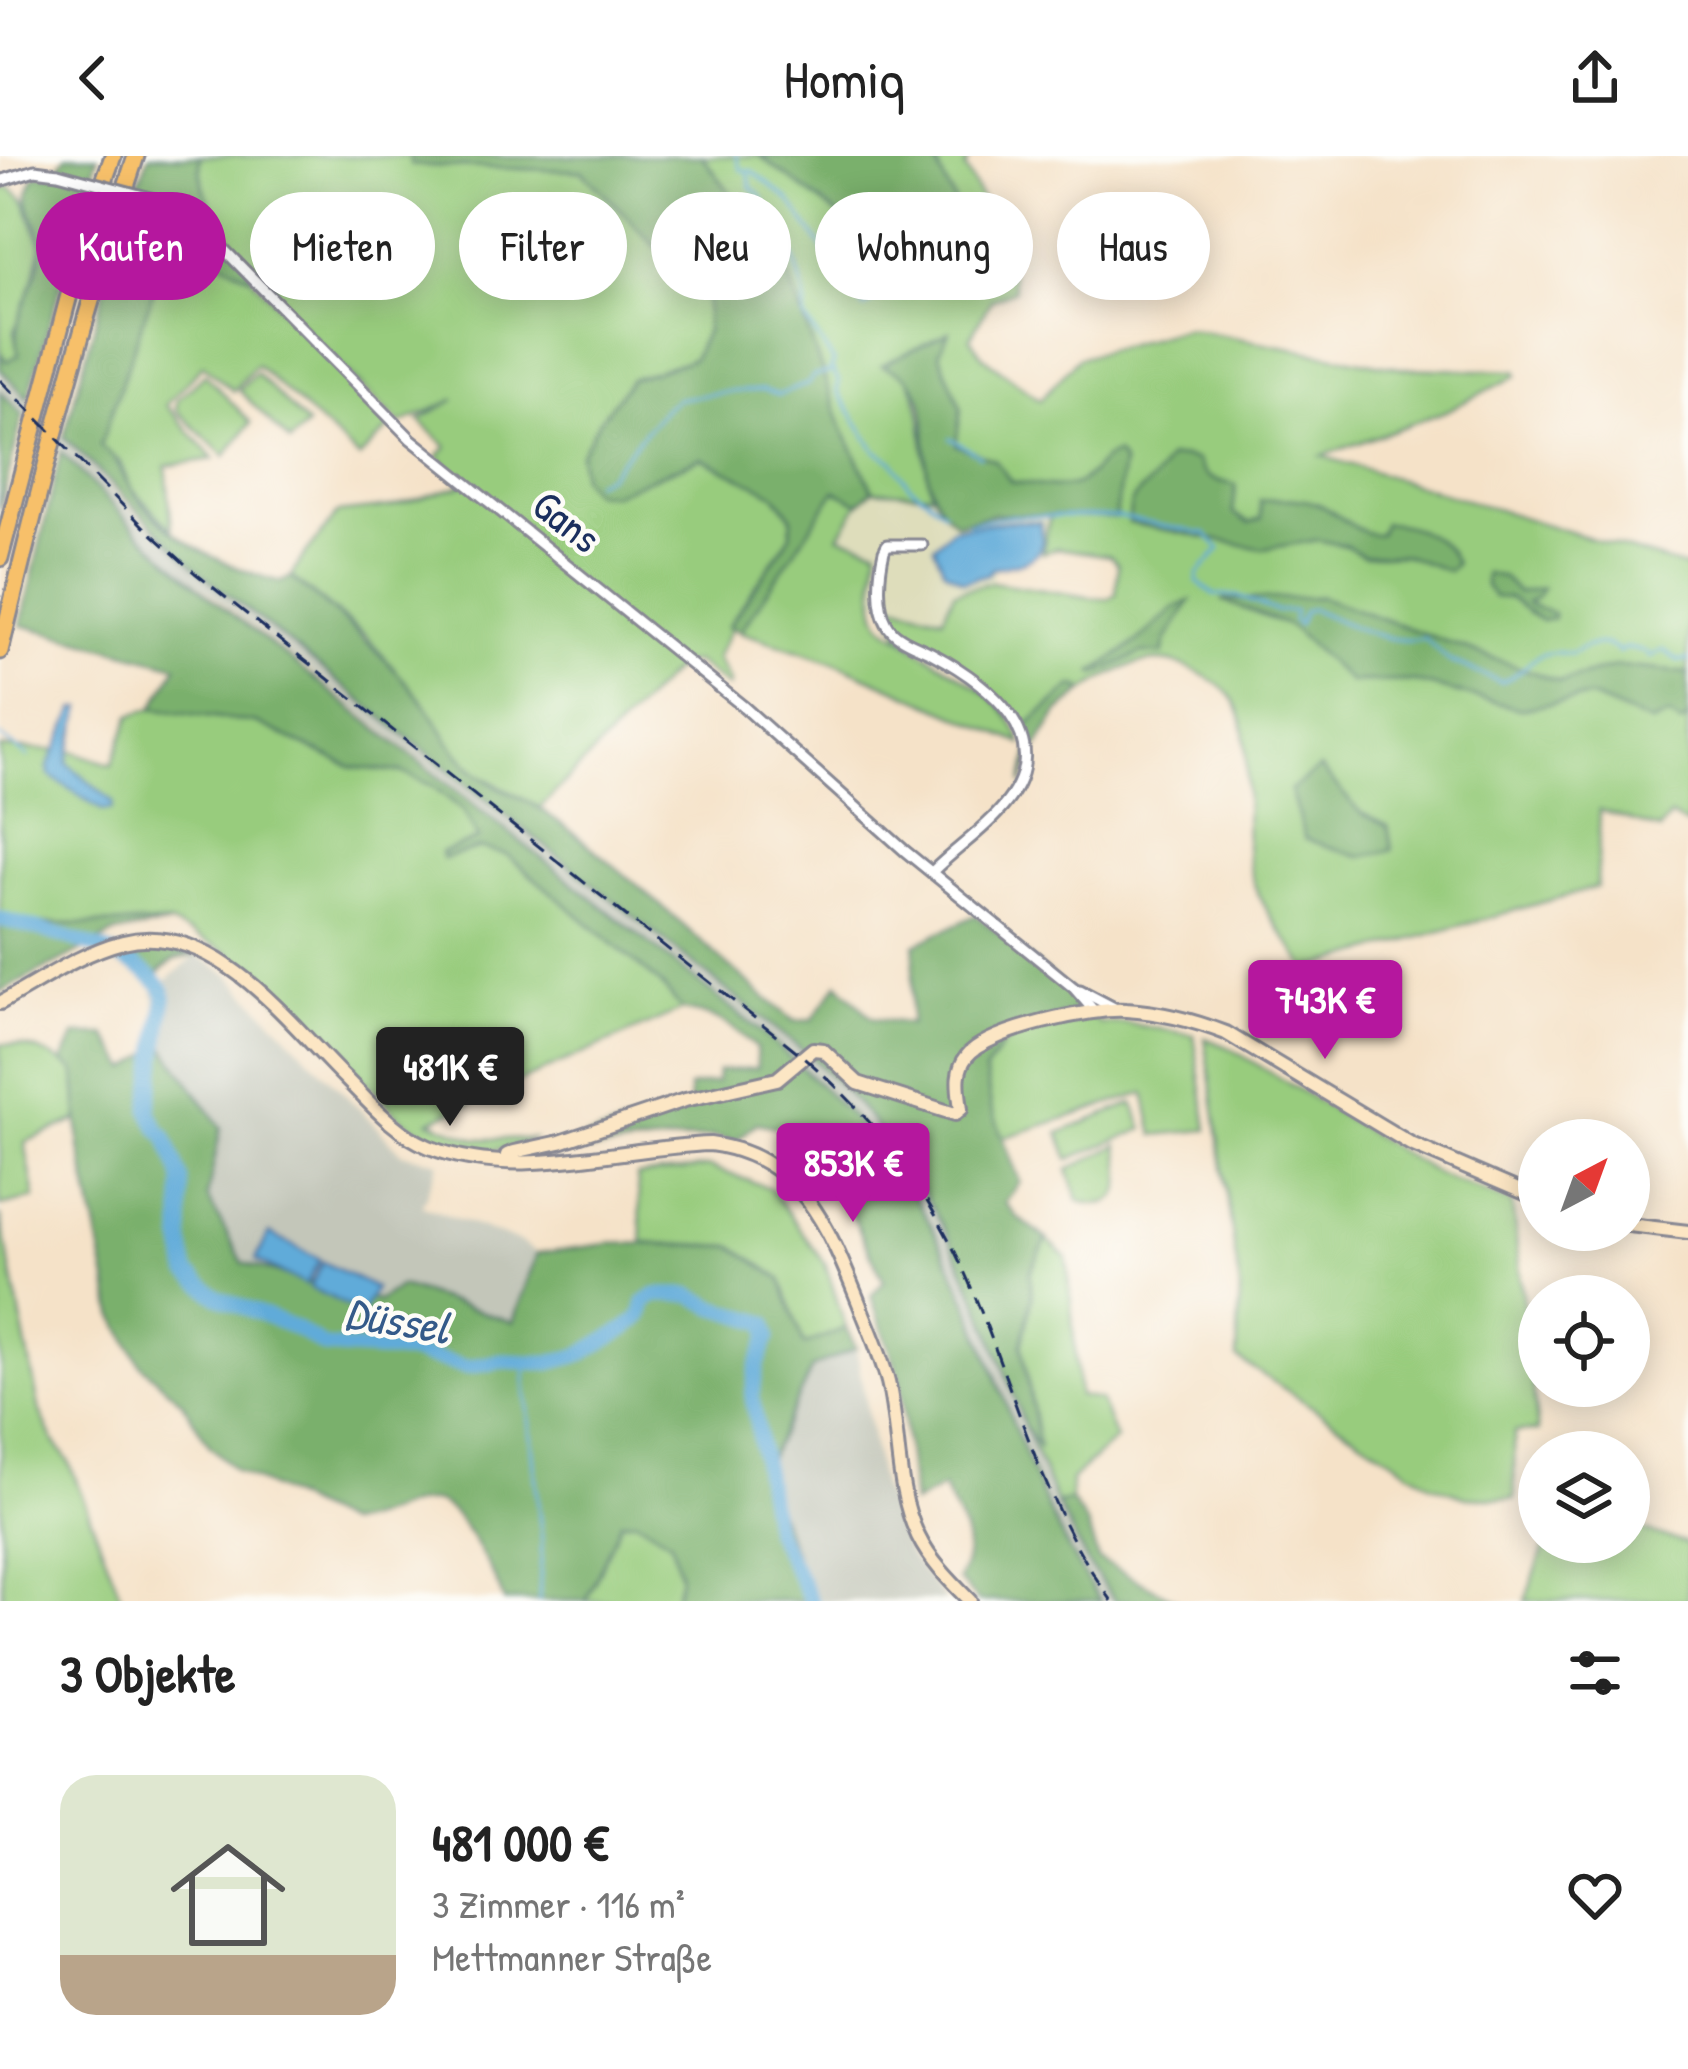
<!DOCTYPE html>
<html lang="de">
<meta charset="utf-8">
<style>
body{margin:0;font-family:"Patrick Hand",sans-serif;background:#f6f6f6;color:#222;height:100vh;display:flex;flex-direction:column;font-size:45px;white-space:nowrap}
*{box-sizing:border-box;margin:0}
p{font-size:39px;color:#767676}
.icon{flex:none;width:66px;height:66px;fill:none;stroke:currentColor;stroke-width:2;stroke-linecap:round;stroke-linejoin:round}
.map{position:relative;height:1445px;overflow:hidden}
.drawer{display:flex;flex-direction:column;background:#fff;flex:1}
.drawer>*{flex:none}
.hud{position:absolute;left:36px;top:36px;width:1617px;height:108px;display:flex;gap:24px}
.needle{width:78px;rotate:41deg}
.tools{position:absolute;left:1518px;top:963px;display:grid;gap:24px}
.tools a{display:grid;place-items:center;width:132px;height:132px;border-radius:50%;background:#fff;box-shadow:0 6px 30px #0003;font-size:60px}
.price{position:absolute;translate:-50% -102px;padding:0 27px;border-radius:12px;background:#b5179e;color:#fff;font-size:39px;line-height:78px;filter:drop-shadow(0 3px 6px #0008)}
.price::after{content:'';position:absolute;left:50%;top:72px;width:36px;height:27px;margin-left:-18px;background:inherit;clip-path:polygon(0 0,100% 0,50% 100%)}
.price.on{background:#222;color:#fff}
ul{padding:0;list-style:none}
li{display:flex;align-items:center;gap:36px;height:300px;padding:0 60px}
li+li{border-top:3px solid #e0e0e0}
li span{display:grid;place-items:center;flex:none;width:336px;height:240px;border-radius:36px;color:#555}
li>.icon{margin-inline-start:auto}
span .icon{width:144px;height:144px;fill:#fffc;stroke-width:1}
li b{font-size:51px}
h2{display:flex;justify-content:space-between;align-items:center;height:144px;padding:0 60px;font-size:51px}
.chip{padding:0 42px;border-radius:54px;background:#fff;box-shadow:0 6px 30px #0003;font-size:42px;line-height:108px}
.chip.on{background:#b5179e;color:#fff}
header{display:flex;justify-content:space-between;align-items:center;height:156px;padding:0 60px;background:#fff;font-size:54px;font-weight:600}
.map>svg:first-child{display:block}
</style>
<header><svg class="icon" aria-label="back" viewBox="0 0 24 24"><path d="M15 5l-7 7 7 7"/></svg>Homiq<svg class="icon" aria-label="share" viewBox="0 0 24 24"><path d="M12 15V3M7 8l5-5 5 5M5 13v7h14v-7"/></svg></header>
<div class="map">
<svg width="1688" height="1445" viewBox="0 0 1688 1445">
<rect width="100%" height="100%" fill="#fdfcf7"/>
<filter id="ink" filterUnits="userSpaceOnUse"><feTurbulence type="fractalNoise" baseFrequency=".00833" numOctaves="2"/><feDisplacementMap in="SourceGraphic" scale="24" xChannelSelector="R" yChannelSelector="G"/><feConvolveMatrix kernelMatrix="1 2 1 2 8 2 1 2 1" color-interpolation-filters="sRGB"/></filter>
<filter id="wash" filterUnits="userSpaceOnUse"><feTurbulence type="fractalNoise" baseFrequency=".004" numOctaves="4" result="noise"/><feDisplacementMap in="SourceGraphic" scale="48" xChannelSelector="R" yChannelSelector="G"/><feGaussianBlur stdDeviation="2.7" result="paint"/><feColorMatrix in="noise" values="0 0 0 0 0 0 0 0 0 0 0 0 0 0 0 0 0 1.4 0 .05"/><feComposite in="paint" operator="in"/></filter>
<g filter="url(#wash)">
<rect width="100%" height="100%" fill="#f5e2c8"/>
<polygon fill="#deddbb" points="873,334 932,338 956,367 995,358 1050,360 1042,397 995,414 992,426 954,436 943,461 875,443 877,393 838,380 859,347"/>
<g fill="#c3c6b9">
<polygon points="0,213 131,352 202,418 811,901 870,961 912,1016 945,1070 975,1134 1035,1300 1088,1408 1115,1445 1101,1445 1055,1371 1025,1305 951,1109 917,1046 861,969 824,930 755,871 162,398 0,235"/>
<polygon points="197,799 229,819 402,997 439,1006 422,1050 520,1086 537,1097 514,1167 402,1130 378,1146 243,1107 207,1041 221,971 163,889 153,835"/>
<polygon points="856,1192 880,1327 907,1395 946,1445 812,1445 763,1315 812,1212"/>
</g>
<g fill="#98cc7d" stroke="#5a7e6e" stroke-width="3" fill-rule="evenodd">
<path d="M200,0H409L412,9L582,15L707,143L706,175L693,203L631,223L580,299L612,338L701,302L773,337L792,361L791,379L728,470L731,473L716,502L730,527L728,531L695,506L681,507L540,652L478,618L451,590L426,550L366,480L291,421C303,396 323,381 337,357L391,351L463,329L438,300L447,291L419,264L456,243L400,268C347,214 192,77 200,0Z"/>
<path d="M702,0H760L893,99L987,113L936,7L950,0H971L965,12L1007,92L1014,134L991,144L970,182L984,201L1040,244L1078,202L1185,172L1399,212L1516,215L1518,219L1446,255L1322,300L1688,412V517L1618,510L1560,526L1321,441L1225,445L1290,470L1350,526L1412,525L1521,553L1590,541L1651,567L1670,560L1681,567L1688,563V670L1670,660L1659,674L1600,654L1597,731L1307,813C1288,784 1260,752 1251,719C1239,671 1257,585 1235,546C1226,531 1207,520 1191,513C1149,493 1117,513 1082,537L1081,532L1073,530L1025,571L959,508L900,478L884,445L943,461L954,436L992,426L1094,442L1108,443L1116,438L1118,409L1110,400L1057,392L1042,397L1050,360L1115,362L1123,307L1116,299C1098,302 1094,319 1079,327C1062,336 1029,327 1011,326L995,304L955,289L961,252L939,197L948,178L908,222C929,260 919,299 932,338L873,334L842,272L784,107ZM1320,612L1361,658L1388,670L1291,634Z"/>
<polygon points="9,31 24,43 42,91 27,148 14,175 19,199 6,205 0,196 0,35"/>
<polygon points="176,68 219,104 251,121 392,269 359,302 256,209 233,235 203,209 166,249 214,303 166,310 172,374 131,332 120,306 99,290"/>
<polygon points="256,217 307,269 290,286 239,234"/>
<polygon points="205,218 251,267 225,300 176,254 177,244"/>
<path d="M835,334L859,347L839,380L878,392C876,415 869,447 882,467C886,473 898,479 904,484C944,512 1007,537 1022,588L838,508L740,476Z"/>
<path d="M153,552L256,567L351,611L401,616L433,630L464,655L479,684L442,697L480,692L507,699L662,829L682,854L430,965L476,983H532C494,1009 406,982 384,943L229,797L171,768H37L0,758V592L72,595L112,609L131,559Z"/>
<polygon points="1095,860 1099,868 1126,867 1194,879 1208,974 1154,979 1145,937 1003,982 991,951 985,914 1009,881"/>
<polygon points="1205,882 1230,892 1437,1018 1512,1047 1538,1275 1514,1276 1515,1343 1466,1341 1432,1329 1237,1202 1240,1133"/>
<path d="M0,888C29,888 52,898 75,915L78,964L25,986L35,1042L0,1050Z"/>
<polygon points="1133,947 1144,973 1069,1003 1059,977"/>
<path d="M1118,989C1125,1023 1128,1058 1079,1045L1068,1014Z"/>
<polygon points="709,1011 770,1032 825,1107 846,1172 804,1189 781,1123 733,1090 643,1087 637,1020"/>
<polygon points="0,1058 40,1256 54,1286 69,1306 123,1445 2,1445"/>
<polygon points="1047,1083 1067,1102 1079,1240 1100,1244 1116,1283 1071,1324 1071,1345 1057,1348 1025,1272 1038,1289 1022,1189 1032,1142 1030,1116"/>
<polygon points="636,1364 671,1386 680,1421 674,1445 586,1445 621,1365"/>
<polygon points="1629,1370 1688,1388 1688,1445 1525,1445 1546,1386 1629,1386"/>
</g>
<g fill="#7ab06c" stroke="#4a7065" stroke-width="3">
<path d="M66,0H98L28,242L0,213V196L6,205L19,199C6,163 42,127 42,90C41,59 15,53 36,19H52Z"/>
<path d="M149,0H200C195,41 233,84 253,118L251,121L219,104L176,69L100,290C126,310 116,312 132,334C167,383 225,411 281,426L291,421C342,462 381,495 423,546C442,570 453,599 478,618C497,633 522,640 542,654C632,717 708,796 794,865L812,864L838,827L872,862L910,868L915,788L976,759L1072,837L1084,853L991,882L1001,891L985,914L991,951L1020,1026L1005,1047L1018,1062L1047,1083L1030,1116L1032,1142L1022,1189L1039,1292L1025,1272C971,1118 933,1016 811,901L202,418L64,281L123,65Z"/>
<polygon points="409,0 702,0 784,107 842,272 873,334 859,347 835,335 740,476 728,471 791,379 792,360 773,337 701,302 612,338 593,336 581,321 580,299 599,265 631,223 693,203 706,175 707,143 582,15 411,9"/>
<polygon points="760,0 927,0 936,7 988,115 893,100"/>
<path d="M949,176L939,197L961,252L956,289L995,304L1011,326C1029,327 1062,336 1079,327C1094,319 1098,302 1116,298L1123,307L1115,362L995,358L956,367C902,322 945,260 908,223C902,217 890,213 882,209Z"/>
<polygon points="0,235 23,259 0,354"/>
<path d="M61,296L138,376L212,442L755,871C826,931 892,994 935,1077C999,1197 1021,1334 1101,1445H978L958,1424C978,1386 960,1367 943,1332L913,1348L899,1220L871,1140L884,1125L851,1057L786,973L757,967L736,985L713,981L524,1001L690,949L689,931L717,926L718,915L757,912L756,892C732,869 716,859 682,854L662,829L507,699L480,692L443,703L441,697L478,683L464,655L433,630L401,616L351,611L256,567L153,552L177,510L21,469Z"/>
<path d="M1185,301L1198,305C1203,324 1219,325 1236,329L1233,357L1249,367L1261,363L1260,345C1280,342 1300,341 1318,348C1338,356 1358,380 1379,378L1384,367C1410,367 1447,381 1455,408L1448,415L1404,399L1364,400L1346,390L1318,384L1263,393L1129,367C1129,341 1135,341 1151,326C1157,321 1163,309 1169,302Z"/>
<polygon points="1485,417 1503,421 1518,437 1542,432 1538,440 1527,447 1553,458 1553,463 1541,465 1509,442 1494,441 1485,430"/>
<polygon points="1321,441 1560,526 1618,510 1688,517 1688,563 1681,568 1670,560 1651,567 1590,541 1521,553 1412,525 1350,526 1290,470 1221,444"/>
<polygon points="1190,445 1166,485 1163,498 1142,497 1097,518 1093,516 1137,486 1174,452"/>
<polygon points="1074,529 1081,532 1082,537 1059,556 1034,596 1022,628 1031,589 1025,571"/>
<polygon points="1320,612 1361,657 1388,670 1392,694 1361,701 1305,683 1290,634"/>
<polygon points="0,758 37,768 172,768 116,777 0,836"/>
<polygon points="140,790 197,799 175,803 157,818 124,794"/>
<path d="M76,879H106L128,913L163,889L221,971L207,1041L243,1107L378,1145L401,1130L513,1166L537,1097L615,1087L732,1090L781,1123L804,1189L846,1172L856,1192L812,1212L763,1315L812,1445H674L680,1421L671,1386L636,1364L621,1366L586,1445H504C496,1422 460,1351 436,1346C433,1345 420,1347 417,1347C393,1353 370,1367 345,1368L235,1314L209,1289L182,1246L140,1208L114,1159L80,992L75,916L62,905Z"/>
<polygon points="1071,1345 1087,1368 1098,1403 1178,1445 1115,1445 1088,1408 1057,1348"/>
</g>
<g fill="#61abd9" stroke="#3e6d9c" stroke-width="3">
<path d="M1008,365L1040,366C1051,404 1022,407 993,412L988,418L964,425L944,414L934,390L952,372Z"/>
<polygon points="82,552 67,607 113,646 112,653 102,654 49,619 48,611 75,553"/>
<polygon points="269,1077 320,1104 306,1129 256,1104"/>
<polygon points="323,1106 375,1132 362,1157 310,1131"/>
</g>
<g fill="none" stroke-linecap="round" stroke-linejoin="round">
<g stroke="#61abd9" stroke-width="3">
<polyline points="736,0 741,14 748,14 751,31 760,38 794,102 805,139 805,163 834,206 831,212 839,226 837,235 876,295 893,305 908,328 944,355"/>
<polyline points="751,14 789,44 864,152 875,143 898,136 902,113 910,104"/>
<polyline points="915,98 930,95"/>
<polyline points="950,282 980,300"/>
<polyline points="594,326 608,319 666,251 677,243 724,236 763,234 778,239 808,228 813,220 832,216"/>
<path d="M968,367L1007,360L1118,361L1206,378L1220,393L1198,418L1197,426L1215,439L1237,440L1276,455H1295L1293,464L1298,469L1304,455L1311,453C1344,466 1388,491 1424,482L1449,505L1501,526C1534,513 1529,490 1571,498C1586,489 1604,483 1619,496L1625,492L1647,496L1649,501L1663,494L1679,505L1688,504"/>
<polyline points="0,580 28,601"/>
<polyline points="527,1206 525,1223 542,1386 539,1445"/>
</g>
<path stroke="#61abd9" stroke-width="15" d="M0,763C39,774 153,799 165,840L149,954L158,973L166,981L182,1024V1082L188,1117L218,1141L295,1172L325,1191L410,1197L467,1211L503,1205L549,1207L580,1199L627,1172L641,1161L645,1146L656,1139H691L714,1151L766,1167L769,1180L757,1210L752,1240L774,1373L811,1445"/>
</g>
</g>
<g filter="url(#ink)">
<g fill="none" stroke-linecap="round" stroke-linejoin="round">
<g stroke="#888893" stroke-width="15">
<g id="street">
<polyline points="0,25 35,14 58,17"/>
<polyline points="162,45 189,58 411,283 744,551 905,695 1074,832 1095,856"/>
<path d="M922,389H887L884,395C879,416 876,449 887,468C895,484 918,490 933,498C987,527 1058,580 1007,646C987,672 956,692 933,715"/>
<polyline points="1080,834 1118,854"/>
</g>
</g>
<g stroke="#888893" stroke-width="18">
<g id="secondary">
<path d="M0,847C39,826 80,797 123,786C214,763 288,866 345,922C371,948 395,977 429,991C517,1026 620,991 710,988C801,1000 829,1072 859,1147C869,1173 881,1199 888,1226C900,1276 895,1332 918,1380C930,1405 950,1425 970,1445"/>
<path d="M506,1005L507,999L514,996L560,986L685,944L777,923L813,893L823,894L858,927L955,958L961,953C959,935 954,916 967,900C987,874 1094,851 1126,854C1160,856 1195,865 1226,877L1411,988L1539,1043"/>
<polyline points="1629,1069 1688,1076"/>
</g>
</g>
<g stroke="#888893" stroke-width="21">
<g id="highway">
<polyline points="0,402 85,78 113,0"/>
<path d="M0,495C40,329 82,162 136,0"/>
</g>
</g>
<use href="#street" stroke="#fff" stroke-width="9"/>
<use href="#secondary" stroke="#fce6c4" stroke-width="12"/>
<use href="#highway" stroke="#f7c06b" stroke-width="15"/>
<path stroke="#1b2f5e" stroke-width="3" stroke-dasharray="18 9" stroke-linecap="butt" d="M0,224L144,371L195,417L795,894C865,951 919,1021 958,1102C1012,1217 1035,1341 1112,1445"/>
<g stroke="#888893" stroke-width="15" stroke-linecap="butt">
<polyline id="street-bridge" points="58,17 162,45"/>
</g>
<use href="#street-bridge" stroke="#fff" stroke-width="9"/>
</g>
</g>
<g text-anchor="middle" stroke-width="9" stroke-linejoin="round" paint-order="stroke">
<g font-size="42" fill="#1b2f5e" stroke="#fdfcf7">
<text transform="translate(567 365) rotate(38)" y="15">Gans</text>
</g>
<g font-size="45" font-style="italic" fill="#345a89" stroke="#fdfcf7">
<text transform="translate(397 1164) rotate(9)" y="16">Düssel</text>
</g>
</g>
</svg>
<div class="tools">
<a><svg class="needle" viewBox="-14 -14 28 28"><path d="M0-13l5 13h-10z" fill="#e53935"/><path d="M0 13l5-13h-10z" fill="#767676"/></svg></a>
<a><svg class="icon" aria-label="locate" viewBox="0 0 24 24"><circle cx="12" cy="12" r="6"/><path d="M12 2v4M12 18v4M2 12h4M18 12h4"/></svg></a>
<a><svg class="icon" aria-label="layers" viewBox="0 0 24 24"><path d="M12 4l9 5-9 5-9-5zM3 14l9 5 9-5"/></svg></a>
</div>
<b class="price" style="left:1325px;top:906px">743K €</b>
<b class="price on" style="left:450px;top:973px">481K €</b>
<b class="price" style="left:853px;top:1069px">853K €</b>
<div class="hud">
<a class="chip on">Kaufen</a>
<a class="chip">Mieten</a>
<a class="chip">Filter</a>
<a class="chip">Neu</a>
<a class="chip">Wohnung</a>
<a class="chip">Haus</a>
</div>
</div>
<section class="drawer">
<h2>3 Objekte<svg class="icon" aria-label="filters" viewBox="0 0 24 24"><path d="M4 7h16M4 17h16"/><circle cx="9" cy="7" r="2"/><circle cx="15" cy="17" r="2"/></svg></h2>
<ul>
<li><span style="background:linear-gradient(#dfe7d0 75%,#b9a48a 0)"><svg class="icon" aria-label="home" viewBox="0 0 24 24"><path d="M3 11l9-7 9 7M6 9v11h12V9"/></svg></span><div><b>481 000 €</b><p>3 Zimmer · 116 m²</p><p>Mettmanner Straße</p></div><svg class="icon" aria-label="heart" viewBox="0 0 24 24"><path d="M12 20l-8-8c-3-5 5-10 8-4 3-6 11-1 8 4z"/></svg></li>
</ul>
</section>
